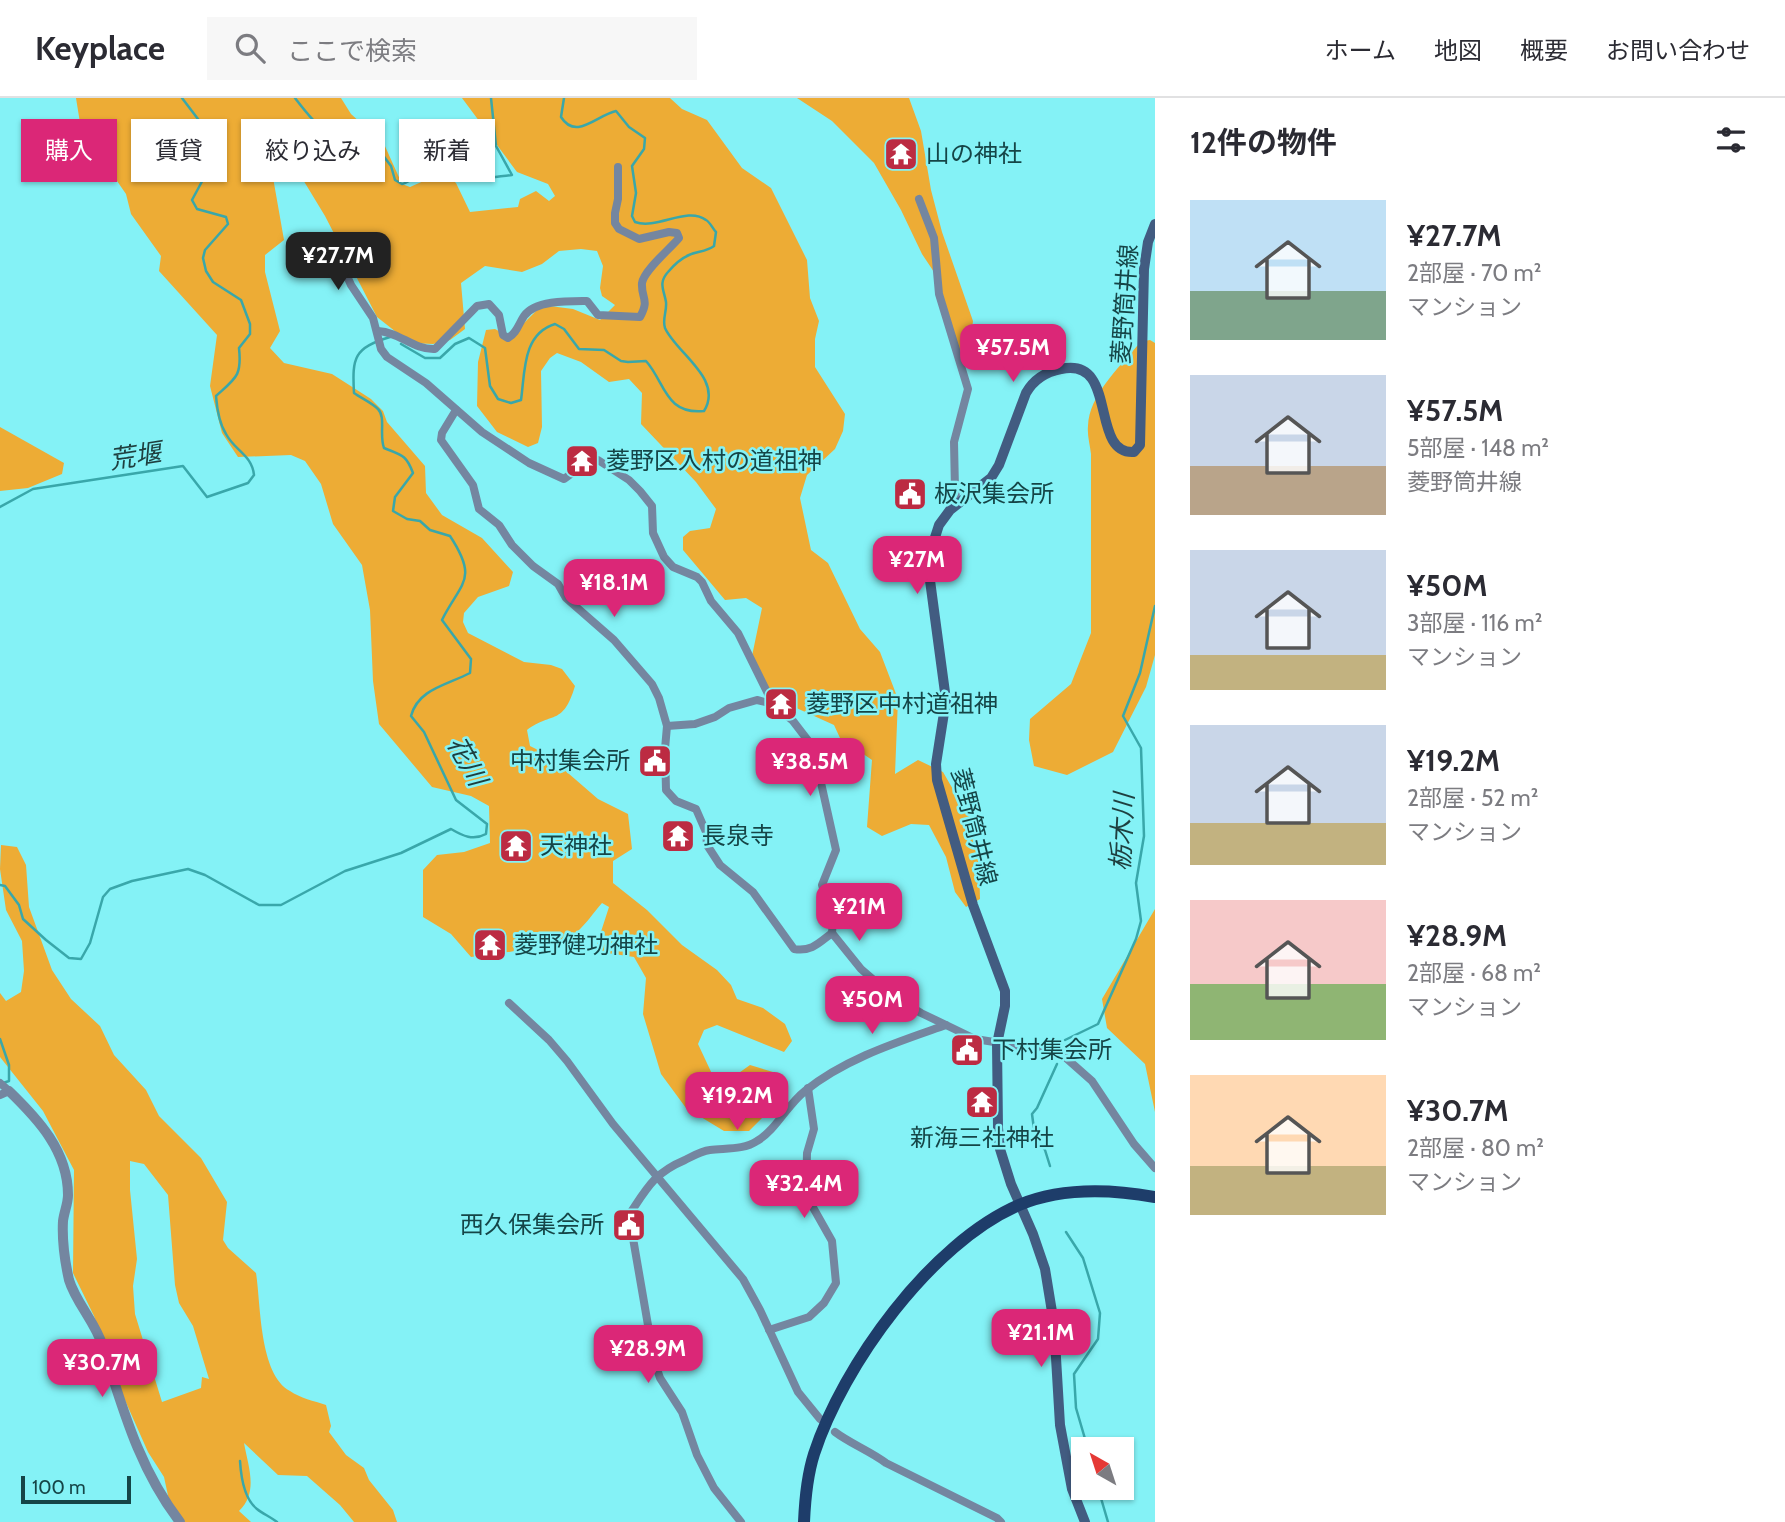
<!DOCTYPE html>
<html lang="ja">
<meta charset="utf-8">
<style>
body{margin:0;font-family:Cabin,"Noto Sans JP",sans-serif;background:#f7f7f7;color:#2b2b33;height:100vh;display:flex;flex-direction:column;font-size:26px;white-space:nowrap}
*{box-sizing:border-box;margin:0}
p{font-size:23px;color:#7c7c81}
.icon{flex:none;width:38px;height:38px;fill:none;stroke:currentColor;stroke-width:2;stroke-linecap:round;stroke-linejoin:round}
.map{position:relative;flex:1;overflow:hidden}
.panel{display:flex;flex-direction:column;background:#fff;width:630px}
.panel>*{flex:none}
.guide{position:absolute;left:21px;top:21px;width:665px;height:63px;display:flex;gap:14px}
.needle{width:46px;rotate:321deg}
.buttons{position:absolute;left:1071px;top:1339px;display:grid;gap:14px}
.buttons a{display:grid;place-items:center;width:63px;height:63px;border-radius:0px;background:#fff;box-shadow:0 2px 5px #0004;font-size:35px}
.scale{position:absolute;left:21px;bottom:18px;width:110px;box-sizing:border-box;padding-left:7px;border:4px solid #154547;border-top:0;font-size:19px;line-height:24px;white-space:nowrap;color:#154547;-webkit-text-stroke:5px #84f2f6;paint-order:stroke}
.price{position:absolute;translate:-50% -60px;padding:0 16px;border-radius:14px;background:#db2777;color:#fff;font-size:23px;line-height:46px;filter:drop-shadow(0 2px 4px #0008)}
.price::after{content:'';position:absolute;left:50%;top:42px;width:21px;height:16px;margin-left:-10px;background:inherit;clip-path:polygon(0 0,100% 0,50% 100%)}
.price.active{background:#222;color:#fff}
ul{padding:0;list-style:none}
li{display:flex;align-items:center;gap:21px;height:175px;padding:0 35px}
li span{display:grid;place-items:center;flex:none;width:196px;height:140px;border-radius:0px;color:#555}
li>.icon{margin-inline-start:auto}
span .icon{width:84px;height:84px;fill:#fffc;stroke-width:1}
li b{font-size:30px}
h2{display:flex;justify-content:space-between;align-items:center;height:84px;padding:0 35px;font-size:30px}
.pill{padding:0 24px;border-radius:0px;background:#fff;box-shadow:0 2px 5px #0004;font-size:24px;line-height:63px}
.pill.active{background:#db2777;color:#fff}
header{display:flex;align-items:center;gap:42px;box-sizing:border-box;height:98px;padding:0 35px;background:#fff;border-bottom:2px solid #e1e1e2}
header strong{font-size:33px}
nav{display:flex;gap:38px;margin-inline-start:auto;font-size:24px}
.search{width:490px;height:63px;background:#f7f7f7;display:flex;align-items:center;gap:18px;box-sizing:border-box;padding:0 24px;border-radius:0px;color:#7c7c81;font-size:26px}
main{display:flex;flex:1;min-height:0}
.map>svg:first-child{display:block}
</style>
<header>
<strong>Keyplace</strong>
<div class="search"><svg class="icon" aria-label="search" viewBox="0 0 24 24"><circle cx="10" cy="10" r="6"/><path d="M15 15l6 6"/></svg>ここで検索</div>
<nav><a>ホーム</a><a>地図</a><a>概要</a><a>お問い合わせ</a></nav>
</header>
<main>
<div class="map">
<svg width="1155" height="1424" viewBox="0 0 1155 1424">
<rect width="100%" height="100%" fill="#84f2f6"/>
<g fill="#edac35" fill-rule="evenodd">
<path d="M76,0H341L351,16L384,46L402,86L410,89L444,74L456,85L470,114L518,109L520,101L536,93L549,103L555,98L548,86L517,74L462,0H670L682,11L707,22L742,70L771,90L807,162L810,200L819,223L815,241V269L845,316L843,333L835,351L807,377L800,400L811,452L828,465L860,531L880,554L898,601L895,676L918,662L943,674L970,721L979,765L980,801L966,809L955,794L946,759L929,727L911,726L882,738L867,729L872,662L840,640L834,627L792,608L761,584L752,558L762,510L746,500L725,502L683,452V439L690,433L710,430L716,411L696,384L641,326L642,295L629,281L609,284L581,264L557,255L550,260L541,273L542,329L538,345L528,349L497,334L477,308L478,264L486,232L495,231L510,239L542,207L573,211L600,222L615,207L602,198L600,190L603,168L597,153L581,151L559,153L542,166L522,174L485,168L461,185L465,231L450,242L433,246L410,245L377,219L325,118L288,57L274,46L268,51L284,142L265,157V174L280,233L270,250L284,265L332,276L371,301L383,313L387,324L425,368L426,395L442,417L482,440L513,474L509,488L478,499L464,515L463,524L468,535L524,564L551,567L562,571L575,588C563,628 553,613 527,632L530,648L546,656L598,701L628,716L632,751L613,763V785L647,812L682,847L717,872L731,887L737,901L763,910L785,926L792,943L784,954L717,927L704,932L698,946L713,978L729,982L750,967L773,974L779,989L768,1014L749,1033H724L686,1010L661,976L643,916L646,880L634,859L601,854L597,846L609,809L602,805C594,814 586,826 577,834C560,849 495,856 471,859L451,836L423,819V772L437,757L464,754L490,745L489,708L471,698L432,689L379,626L373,583L370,512L362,467L333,426L321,386L305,363L291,357L238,359L222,335L210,288L217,237L159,173L161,158L131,116L126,96L81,31Z"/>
<polygon points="797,0 909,0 921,33 931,92 942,134 973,223 969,253 959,252 938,180 922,156 901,112 874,65 832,23"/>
<path d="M1150,242L1155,245V557L1146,589L1113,654L1067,677L1034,668L1029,642L1030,621L1071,586L1091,535V356C1090,347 1087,337 1088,328C1089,297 1119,270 1137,248L1144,243Z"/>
<polygon points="0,329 64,365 62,376 28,390 0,393"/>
<path d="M1,747L17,749L26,767L29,809L52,872L71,901L100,928L114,957L146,992L159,1018L201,1060L227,1104L223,1142L228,1150L256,1175C261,1206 259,1276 290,1293C300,1300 314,1303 326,1307L331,1328L329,1334L346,1357L364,1370L369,1382L393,1412L397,1424H354L340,1407L307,1378L278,1377L244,1345C248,1368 259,1394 239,1413L251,1424H178L172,1416L164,1379L148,1354L124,1300L94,1218L73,1175L74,1072L43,1013L0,959V895L6,903L21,894L24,873L22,843L6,812L0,771ZM130,1063L144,1066L168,1097L175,1187L179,1205L193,1228L209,1281L202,1279L201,1290L162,1304L135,1216L133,1188L137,1161L130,1092Z"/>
<polygon points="1155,811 1155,1014 1145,966 1107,930 1102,901"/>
</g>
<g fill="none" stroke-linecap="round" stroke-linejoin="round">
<g stroke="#39a7aa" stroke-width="2.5">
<path d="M295,0C317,29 336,52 376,48L391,68L395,82L402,86C415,83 421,69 433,65C448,60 457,73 468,77C481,83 498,78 512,77L496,48L491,0"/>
<path d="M401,246L425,260H440L455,246L469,240L485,250L490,288L498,301L511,305L521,302C525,275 522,236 555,226L564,231L579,251L604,252L621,263L628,264L646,263C665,284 665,317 704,313C724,281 676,255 665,230C662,221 667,214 666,204C664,192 658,185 668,174C673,168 682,160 689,157C698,153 706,154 714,148L716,134C713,131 710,124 706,122C687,108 657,132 635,124L632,118L636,95L632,68L644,51L645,40L629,29L616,13C597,17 576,43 561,19L564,0"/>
<path d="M0,409L33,391L183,368L207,399L248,385L254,377C252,357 235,353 226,336C219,325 217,311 216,298C236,280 242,278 239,250L250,236V226L241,202L213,184L206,173L203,160L205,152L228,126L226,119L197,111L192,102L213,63L211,56L202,48L201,25L182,0"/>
<path d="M0,787L5,788L19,807L23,821L46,842L69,860L81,861L90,845L103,799L110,791L132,783L188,771L205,777L259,807H281L345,773L401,755L451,731C463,738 473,743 486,736L487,726L456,702L424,634L411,618C418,591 447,587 470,575L471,561L442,522C461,484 479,482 450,438L430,432L420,423L407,421L393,413L395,399L413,375C406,356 401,357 384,350C379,337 386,319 378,311C372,305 361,300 354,295C352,259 354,250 390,239"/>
<polyline points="0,941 9,967 9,983 3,985"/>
<polyline points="1065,942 1098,926 1136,841 1141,823 1136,785 1144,738 1141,650 1123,618 1140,575 1155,508"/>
<polyline points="1050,1068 1045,1052 1035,1039 1032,1016 1037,1010 1057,966"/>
<polyline points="1066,1134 1083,1160 1100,1215 1098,1241 1074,1276 1076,1310 1088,1351"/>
<path d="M240,1363C241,1379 244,1401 257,1411C263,1416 271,1419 277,1424"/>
<polyline points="1098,1390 1108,1424"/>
</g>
<g stroke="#7486a0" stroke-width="8">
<polyline points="919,101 934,140 939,196 968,291 954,344 955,392 957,406"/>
<polyline points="330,140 351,187 373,220 381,251 387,259 426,285 482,334 529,365 564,381 590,362 598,362 629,382 640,393 652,408 653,435 664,459 673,469 697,479 702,484 711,503 738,535 773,606 793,623 813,649 836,752 822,787 833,822 832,835 861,871 891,897 921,915 975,941 1051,953 1066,960 1092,983 1134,1046 1155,1070"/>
<path d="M378,233C400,234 413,252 435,251L477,208L489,206L499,217L503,237L508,240C517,235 518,227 524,218C535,202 570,203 587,203L598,217L640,219C650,201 641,201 642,185C644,172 670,151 679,140L677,135L669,134L639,141L619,131L615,125V115L618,101V69"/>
<path d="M456,312L442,335L441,342L473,387L479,411L499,427L512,447L533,468L558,486L566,500L614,542L652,586L659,600L667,628L665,651L666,692L676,703L696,711L706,734L707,747L720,767L753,794L794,851C811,854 819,845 832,835"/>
<polyline points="667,628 695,626 715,619 729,610 757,602 773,606"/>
<polyline points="509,905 549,942 567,963 613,1026 743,1181 760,1212 798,1294 820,1321"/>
<polyline points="0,985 9,993 0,997"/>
<polyline points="769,1232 809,1219 824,1205 836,1185 832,1143 806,1097 807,1055 814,1031 808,990"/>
<path d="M835,1334C851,1346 870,1353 886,1365L997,1420L1001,1424"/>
<path d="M741,1424L714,1390L697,1357L682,1314L660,1280L654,1262L629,1117C647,1090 654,1075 685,1062C693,1058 701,1053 710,1052C725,1050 744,1052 757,1043C776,1032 787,1007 805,993C846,960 898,944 946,927"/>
</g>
<path stroke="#7486a0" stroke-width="10" d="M9,993C38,1021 68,1053 68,1097C68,1106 64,1114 63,1123C62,1141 65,1164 69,1182C76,1205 96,1225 103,1249C123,1311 139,1371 180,1424"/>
<path stroke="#425c81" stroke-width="10" d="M1085,1424L1072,1391L1060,1327L1054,1226L1045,1171L1033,1136L1011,1086L1000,1051L998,1030L997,946L1005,908V893L973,807L937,682L936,666L946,602L929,475V458L939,427L950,412L991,380L999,367L1026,295C1034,281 1045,274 1061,271C1119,258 1089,357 1134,354L1140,347L1144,171L1148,144L1155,126"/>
<path stroke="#1e3d6a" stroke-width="12" d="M804,1424C805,1401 807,1378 814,1356C843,1267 931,1145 1019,1107C1062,1089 1110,1091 1155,1099"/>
</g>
<defs>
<g id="temple-square" transform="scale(1.75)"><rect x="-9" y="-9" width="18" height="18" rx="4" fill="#bc2b42" stroke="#84f2f6"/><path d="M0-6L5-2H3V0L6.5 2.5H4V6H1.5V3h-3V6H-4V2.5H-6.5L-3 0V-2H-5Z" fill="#fff"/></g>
<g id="civic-square" transform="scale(1.75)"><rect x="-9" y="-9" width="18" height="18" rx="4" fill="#bc2b42" stroke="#84f2f6"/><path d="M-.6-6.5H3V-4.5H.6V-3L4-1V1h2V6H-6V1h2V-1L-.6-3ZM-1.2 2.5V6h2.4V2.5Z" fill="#fff"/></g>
</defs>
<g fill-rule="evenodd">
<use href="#temple-square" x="901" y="56"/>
<use href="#temple-square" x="582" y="363"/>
<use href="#civic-square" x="910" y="396"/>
<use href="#temple-square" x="781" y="606"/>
<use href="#civic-square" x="655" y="663"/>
<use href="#temple-square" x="678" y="738"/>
<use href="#temple-square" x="516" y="748"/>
<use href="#temple-square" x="490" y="847"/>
<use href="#civic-square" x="967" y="952"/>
<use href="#temple-square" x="982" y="1004"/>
<use href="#civic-square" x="629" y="1127"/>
</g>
<g text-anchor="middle" stroke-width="5" stroke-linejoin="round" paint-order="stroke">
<g font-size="24" fill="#154547" stroke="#84f2f6" text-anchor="start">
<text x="926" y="64">山の神社</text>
<text x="606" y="371">菱野区入村の道祖神</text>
<text x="934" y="404">板沢集会所</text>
<text x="806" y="614">菱野区中村道祖神</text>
<text x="630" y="671" text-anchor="end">中村集会所</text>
<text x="702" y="746">長泉寺</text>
<text x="540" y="756">天神社</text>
<text x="514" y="855">菱野健功神社</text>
<text x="992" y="960">下村集会所</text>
<text x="982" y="1048" text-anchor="middle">新海三社神社</text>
<text x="604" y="1135" text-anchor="end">西久保集会所</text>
</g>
<g font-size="24" fill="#154547" stroke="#84f2f6">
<text transform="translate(1125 206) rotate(-86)" y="8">菱野筒井線</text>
<text transform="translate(974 729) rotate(76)" y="8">菱野筒井線</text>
</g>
<g font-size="26" font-style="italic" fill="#1e3f3f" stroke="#84f2f6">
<text transform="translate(135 358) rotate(-9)" y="9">荒堰</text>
<text transform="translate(467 663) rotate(61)" y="9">花川</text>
<text transform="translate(1122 734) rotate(-87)" y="9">栃木川</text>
</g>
</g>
</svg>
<div class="buttons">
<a><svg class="needle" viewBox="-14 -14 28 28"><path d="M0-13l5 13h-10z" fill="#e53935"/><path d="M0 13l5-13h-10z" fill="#7c7c81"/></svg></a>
</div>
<div class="scale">100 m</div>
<b class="price active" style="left:338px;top:194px">¥27.7M</b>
<b class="price" style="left:1013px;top:286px">¥57.5M</b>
<b class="price" style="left:917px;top:498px">¥27M</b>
<b class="price" style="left:614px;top:521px">¥18.1M</b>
<b class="price" style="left:810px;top:700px">¥38.5M</b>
<b class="price" style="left:859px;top:845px">¥21M</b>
<b class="price" style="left:872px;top:938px">¥50M</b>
<b class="price" style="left:737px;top:1034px">¥19.2M</b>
<b class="price" style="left:804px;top:1122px">¥32.4M</b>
<b class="price" style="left:1041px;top:1271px">¥21.1M</b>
<b class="price" style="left:648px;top:1287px">¥28.9M</b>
<b class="price" style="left:102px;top:1301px">¥30.7M</b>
<div class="guide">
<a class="pill active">購入</a>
<a class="pill">賃貸</a>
<a class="pill">絞り込み</a>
<a class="pill">新着</a>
</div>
</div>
<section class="panel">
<h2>12件の物件<svg class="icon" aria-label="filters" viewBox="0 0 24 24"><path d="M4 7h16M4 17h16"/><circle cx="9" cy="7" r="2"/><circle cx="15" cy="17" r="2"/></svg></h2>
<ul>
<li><span style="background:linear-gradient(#bfe0f5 65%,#7fa58c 0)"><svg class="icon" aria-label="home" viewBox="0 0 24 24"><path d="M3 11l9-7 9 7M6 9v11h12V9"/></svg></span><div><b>¥27.7M</b><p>2部屋 · 70 m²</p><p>マンション</p></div></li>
<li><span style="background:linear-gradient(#c9d6e8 65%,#b9a48a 0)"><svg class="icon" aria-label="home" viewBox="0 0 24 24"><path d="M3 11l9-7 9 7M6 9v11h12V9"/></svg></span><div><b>¥57.5M</b><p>5部屋 · 148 m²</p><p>菱野筒井線</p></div></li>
<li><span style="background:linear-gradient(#c9d6e8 75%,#c2b280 0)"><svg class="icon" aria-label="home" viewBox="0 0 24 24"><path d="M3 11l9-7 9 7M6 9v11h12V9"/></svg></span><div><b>¥50M</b><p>3部屋 · 116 m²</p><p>マンション</p></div></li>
<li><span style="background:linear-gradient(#c9d6e8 70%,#c2b280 0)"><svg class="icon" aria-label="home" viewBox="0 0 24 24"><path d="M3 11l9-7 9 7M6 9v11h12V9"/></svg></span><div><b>¥19.2M</b><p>2部屋 · 52 m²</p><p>マンション</p></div></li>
<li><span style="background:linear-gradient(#f6c9c9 60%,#8fb573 0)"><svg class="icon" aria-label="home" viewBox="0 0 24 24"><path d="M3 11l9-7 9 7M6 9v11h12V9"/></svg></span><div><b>¥28.9M</b><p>2部屋 · 68 m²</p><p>マンション</p></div></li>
<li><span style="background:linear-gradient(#ffd9b3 65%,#c2b280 0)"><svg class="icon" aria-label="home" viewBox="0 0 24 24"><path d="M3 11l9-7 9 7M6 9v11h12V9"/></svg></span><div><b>¥30.7M</b><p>2部屋 · 80 m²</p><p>マンション</p></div></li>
</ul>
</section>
</main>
